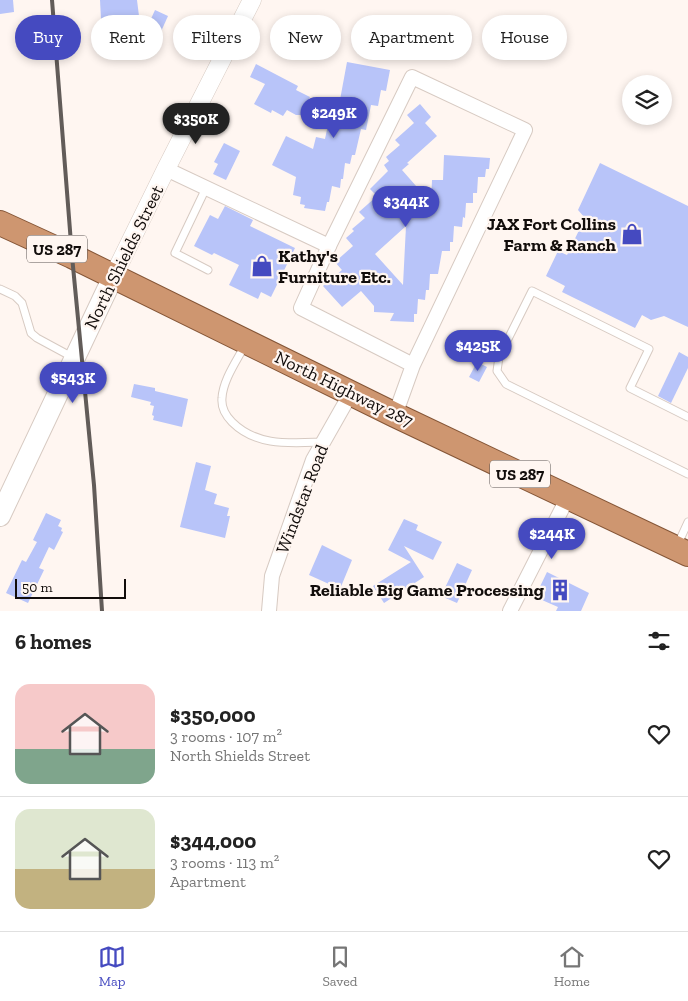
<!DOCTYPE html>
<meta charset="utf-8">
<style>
body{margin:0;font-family:"Zilla Slab",serif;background:#f2f2f2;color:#222;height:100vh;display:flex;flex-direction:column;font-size:19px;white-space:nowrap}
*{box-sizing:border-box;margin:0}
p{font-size:16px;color:#767676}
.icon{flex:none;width:28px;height:28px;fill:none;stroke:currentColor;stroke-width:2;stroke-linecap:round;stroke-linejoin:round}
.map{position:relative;height:611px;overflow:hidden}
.sheet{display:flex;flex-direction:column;background:#fff;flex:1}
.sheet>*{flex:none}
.banner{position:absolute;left:15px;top:15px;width:659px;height:45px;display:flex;gap:10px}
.controls{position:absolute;left:622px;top:75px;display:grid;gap:10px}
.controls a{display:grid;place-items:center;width:50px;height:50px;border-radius:50%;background:#fff;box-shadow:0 2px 8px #0003;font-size:25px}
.scale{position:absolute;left:15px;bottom:12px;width:111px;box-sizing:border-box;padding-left:5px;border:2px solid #120d0b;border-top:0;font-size:14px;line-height:18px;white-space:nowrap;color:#120d0b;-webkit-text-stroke:4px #fff6f1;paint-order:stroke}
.price{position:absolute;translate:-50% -42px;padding:0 11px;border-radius:18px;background:#454ac0;color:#fff;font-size:16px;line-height:32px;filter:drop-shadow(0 1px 2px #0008)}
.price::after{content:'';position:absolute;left:50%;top:30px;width:15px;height:11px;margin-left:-8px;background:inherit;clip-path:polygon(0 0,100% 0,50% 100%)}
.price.selected{background:#222;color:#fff}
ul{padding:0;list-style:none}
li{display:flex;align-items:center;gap:15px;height:125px;padding:0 15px}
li+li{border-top:1px solid #e0e0e0}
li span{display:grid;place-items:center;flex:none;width:140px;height:100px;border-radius:15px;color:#555}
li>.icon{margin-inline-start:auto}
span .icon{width:60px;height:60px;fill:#fffc;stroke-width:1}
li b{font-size:21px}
h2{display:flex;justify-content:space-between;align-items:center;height:60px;padding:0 15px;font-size:21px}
.pill{padding:0 18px;border-radius:22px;background:#fff;box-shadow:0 2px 8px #0003;font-size:18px;line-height:45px}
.pill.selected{background:#454ac0;color:#fff}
.tabs{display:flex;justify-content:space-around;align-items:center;height:70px;border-top:1px solid #e0e0e0;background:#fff;font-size:14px;color:#767676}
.tabs a{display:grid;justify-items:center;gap:2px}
.tabs .selected{color:#454ac0}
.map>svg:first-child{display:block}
</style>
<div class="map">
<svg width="688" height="611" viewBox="0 0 688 611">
<rect width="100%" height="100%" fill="#fff6f1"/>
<g fill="#b8c4f9" fill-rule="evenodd">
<polygon points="0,0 13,0 14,12 0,14"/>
<polygon points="100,0 137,0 139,16 101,19"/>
<polygon points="155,10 168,16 154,47 141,41"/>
<polygon points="311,19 340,33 332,50 303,36"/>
<polygon points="347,62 390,70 386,91 381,90 378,106 371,105 366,130 361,129 355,155 352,155 350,164 345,163 343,179 341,179 340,188 332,186 329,202 327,202 325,211 304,208 305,205 300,204 301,197 293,195 296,177 272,165 286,136 313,149 316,137 325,139 330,115 337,116"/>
<polygon points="256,64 298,86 296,90 310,97 301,115 296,115 287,110 283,116 272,110 271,113 254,104 265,84 250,77"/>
<path d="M420,104L431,117L425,123L437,136L407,163L409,164L402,170L431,203L432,180H443L444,155L490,158L489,169H486L485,177H478L477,193H473V203H466L465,218L463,217L462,227L454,226L453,242H450V251H442L438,274H430L429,290H426L425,300L418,299L417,314H414V322L390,321L394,313L374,312V306L361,291L342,307L323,286L342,270L335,262L353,246L346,238L354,231L352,229L365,218L359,212L377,196L370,189L388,171L384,165L389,161L386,157L400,145L395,140L414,123L407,115ZM406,226L403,285L375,254Z"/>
<polygon points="224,143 240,151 226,180 213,174 218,164 214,162"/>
<polygon points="600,163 688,206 688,327 664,316 651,320 642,315 635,328 562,292 565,286 546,276 558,251 567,255 585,218 578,210"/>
<polygon points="225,206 253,220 250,226 295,248 271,297 261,292 258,299 229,285 239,265 214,253 212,255 194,246 210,215 218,219"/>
<polygon points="679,352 688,357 688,368 671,403 658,396"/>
<polygon points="477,362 487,367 479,382 469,377"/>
<polygon points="134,384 155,388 155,391 188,399 182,427 153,420 154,416 152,415 154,406 150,405 151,402 131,397"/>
<polygon points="196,462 211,466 205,490 217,494 214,504 229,508 227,516 230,516 225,538 180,527"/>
<polygon points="46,513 61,520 58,526 62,528 61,531 63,532 54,550 49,547 39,568 44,570 28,603 6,593 22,560 26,562 37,542 33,540"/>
<polygon points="404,519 418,525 416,530 442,542 433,560 404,546 424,577 384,603 373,586 411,562 388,550"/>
<polygon points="322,545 352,560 340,589 309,575"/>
<polygon points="457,563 472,570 457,603 441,596"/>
<polygon points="547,572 589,593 581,611 556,611 558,607 535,597"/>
</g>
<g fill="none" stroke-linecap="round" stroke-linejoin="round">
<g stroke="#d7cac2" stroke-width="9">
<g id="service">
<polyline points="206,188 175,253 208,270"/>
<polyline points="0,289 15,296 22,303 31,333 37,338 74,358"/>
<path d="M245,345C236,362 223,380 222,398C221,408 225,415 232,422C257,447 291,443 323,442"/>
<polyline points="688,417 630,388 649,349 532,291 499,357 497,371 506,384 688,474"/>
<polyline points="677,546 688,522"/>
</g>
</g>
<g stroke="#d7cac2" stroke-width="16">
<g id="minor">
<polyline points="166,169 329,246"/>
<polyline points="395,415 413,365 525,130 412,77 329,246 301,308 413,365"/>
<polyline points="269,611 272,576 313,460 351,393"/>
<polyline points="510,611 568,497"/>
</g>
</g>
<g stroke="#d7cac2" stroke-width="19">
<polyline id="tertiary" points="113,277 166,169 252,0"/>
</g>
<g stroke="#d7cac2" stroke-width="22">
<polyline id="secondary" points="0,516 113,277"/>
</g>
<g stroke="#845536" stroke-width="26">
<polyline id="trunk" points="0,223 72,256 395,415 688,554"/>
</g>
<use href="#service" stroke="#fff" stroke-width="7"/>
<use href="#minor" stroke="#fff" stroke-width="14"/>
<use href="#tertiary" stroke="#fff" stroke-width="18"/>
<use href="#secondary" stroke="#fff" stroke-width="20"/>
<use href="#trunk" stroke="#ce9670" stroke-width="24"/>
<polyline stroke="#625c59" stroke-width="4" points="52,0 72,256 94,485 102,611"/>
</g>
<defs>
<g id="shop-bare" transform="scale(1.725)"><path d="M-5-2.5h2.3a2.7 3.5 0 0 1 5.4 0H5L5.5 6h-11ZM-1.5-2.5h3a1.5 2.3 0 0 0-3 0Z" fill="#454ac0" stroke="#fff6f1" stroke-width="2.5" paint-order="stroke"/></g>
<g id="building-bare" transform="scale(1.725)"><path d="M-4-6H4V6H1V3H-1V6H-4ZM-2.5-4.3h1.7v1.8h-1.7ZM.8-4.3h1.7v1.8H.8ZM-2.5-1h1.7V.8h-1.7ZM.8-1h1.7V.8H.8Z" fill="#454ac0" stroke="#fff6f1" stroke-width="2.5" paint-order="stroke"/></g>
</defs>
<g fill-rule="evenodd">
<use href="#shop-bare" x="632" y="234"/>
<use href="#shop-bare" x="262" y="266"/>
<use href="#building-bare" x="560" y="590"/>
</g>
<g text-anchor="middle" stroke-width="4.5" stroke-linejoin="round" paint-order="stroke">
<g fill="#fff6f1" stroke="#595350" stroke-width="1">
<rect x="27" y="235.5" width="60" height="27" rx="4"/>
<rect x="490" y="460.5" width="60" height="27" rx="4"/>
</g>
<g font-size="16" font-weight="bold" fill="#120d0b">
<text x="57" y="255">US 287</text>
<text x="520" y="480">US 287</text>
</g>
<g font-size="18" font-weight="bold" fill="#120d0b" stroke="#fff6f1" text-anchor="end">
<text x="616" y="230">JAX Fort Collins<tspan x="616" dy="21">Farm &amp; Ranch</tspan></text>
<text x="278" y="262" text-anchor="start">Kathy's<tspan x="278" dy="21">Furniture Etc.</tspan></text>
<text x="544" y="596">Reliable Big Game Processing</text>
</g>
<g font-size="18" fill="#120d0b" stroke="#fff6f1">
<text transform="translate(124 257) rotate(-64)" y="6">North Shields Street</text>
<text transform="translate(344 389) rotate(26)" y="6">North Highway 287</text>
<text transform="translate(302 499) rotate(-69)" y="6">Windstar Road</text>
</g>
</g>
</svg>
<div class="controls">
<a><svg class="icon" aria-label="layers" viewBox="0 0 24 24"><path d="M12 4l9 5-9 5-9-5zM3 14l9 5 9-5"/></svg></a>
</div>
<div class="scale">50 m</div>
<b class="price" style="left:334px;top:139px">$249K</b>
<b class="price selected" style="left:196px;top:145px">$350K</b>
<b class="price" style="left:406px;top:228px">$344K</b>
<b class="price" style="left:478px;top:372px">$425K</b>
<b class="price" style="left:73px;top:404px">$543K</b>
<b class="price" style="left:552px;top:560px">$244K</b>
<div class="banner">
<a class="pill selected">Buy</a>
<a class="pill">Rent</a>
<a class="pill">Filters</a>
<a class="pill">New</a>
<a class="pill">Apartment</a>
<a class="pill">House</a>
</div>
</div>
<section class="sheet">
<h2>6 homes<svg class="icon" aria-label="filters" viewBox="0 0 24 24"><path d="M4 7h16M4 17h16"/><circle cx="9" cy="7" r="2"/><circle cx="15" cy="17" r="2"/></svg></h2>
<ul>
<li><span style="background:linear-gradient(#f6c9c9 65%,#7fa58c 0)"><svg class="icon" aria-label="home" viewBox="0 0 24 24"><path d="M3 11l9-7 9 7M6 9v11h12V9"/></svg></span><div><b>$350,000</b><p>3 rooms · 107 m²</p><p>North Shields Street</p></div><svg class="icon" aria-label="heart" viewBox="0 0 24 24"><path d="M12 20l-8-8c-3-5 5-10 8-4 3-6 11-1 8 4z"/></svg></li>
<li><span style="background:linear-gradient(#dfe7d0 60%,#c2b280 0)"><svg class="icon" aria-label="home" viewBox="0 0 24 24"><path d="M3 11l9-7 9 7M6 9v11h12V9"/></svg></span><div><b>$344,000</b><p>3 rooms · 113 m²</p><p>Apartment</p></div><svg class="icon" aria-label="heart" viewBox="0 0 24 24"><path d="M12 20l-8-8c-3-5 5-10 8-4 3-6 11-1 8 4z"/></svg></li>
</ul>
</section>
<nav class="tabs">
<a class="selected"><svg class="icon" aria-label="map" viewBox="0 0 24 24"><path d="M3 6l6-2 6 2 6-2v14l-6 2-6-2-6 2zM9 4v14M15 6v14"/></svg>Map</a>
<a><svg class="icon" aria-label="saved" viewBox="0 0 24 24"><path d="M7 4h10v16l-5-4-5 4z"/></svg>Saved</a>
<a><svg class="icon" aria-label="home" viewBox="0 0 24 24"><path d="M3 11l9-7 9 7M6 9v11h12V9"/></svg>Home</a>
</nav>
